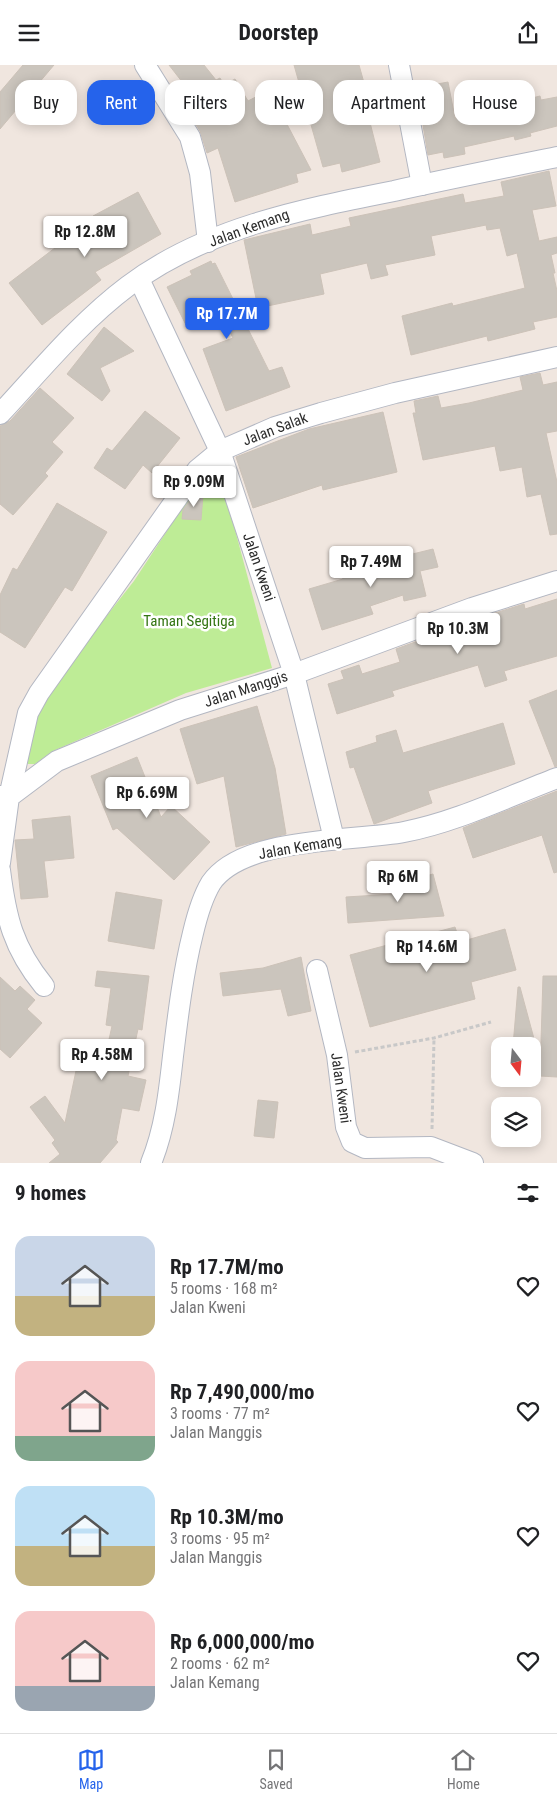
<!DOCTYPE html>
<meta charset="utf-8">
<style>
body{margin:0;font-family:"Roboto Condensed",sans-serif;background:#f6f6f6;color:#202124;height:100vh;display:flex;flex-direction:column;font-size:19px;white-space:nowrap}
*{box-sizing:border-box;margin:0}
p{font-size:16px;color:#757577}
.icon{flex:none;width:28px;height:28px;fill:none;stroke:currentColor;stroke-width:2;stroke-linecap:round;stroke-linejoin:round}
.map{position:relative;height:1098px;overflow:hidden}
.panel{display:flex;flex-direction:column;background:#fff;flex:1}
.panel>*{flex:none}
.guide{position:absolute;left:15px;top:15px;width:528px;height:45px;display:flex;gap:10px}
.needle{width:32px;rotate:164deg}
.tools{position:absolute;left:491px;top:972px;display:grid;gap:10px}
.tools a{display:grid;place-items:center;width:50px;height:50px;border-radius:10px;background:#fff;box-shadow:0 2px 12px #0003;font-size:25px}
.price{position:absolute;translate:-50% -42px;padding:0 11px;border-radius:5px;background:#fff;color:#222;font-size:16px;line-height:32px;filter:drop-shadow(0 1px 2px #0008)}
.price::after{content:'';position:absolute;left:50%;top:30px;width:15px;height:11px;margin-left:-8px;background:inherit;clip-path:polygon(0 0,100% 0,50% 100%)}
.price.current{background:#2563eb;color:#fff}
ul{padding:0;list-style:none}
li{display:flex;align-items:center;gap:15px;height:125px;padding:0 15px}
li span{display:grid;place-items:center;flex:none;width:140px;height:100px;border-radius:15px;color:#555}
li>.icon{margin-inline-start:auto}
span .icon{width:60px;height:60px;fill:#fffc;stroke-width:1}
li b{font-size:21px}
h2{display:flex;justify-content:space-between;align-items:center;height:60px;padding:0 15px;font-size:21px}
.pill{padding:0 18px;border-radius:15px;background:#fff;box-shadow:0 2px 12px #0003;font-size:18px;line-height:45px}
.pill.current{background:#2563eb;color:#fff}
header{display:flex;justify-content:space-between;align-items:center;height:65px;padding:0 15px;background:#fff;font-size:22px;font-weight:700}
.tab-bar{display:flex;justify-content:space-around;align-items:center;height:70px;border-top:1px solid #e0e0e0;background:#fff;font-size:14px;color:#757577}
.tab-bar a{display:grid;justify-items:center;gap:2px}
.tab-bar .current{color:#2563eb}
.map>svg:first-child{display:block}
</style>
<header><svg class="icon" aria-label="menu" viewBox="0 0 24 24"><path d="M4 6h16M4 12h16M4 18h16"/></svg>Doorstep<svg class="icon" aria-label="share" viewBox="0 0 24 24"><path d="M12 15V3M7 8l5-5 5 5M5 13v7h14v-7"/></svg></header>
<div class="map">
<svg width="557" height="1098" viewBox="0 0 557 1098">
<rect width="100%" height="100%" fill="#f0e6df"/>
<polygon fill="#beec96" points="214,406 223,420 272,603 186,628 53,686 35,699 28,699 26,689 35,642 134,516 188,434"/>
<g fill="#cbc5bd" stroke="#ccc2b8">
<polygon points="23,0 54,0 0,64 0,27"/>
<polygon points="169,0 204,0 216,15 220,13 224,20 235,14 248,36 269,25 311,105 296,109 298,117 235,137 218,83 207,88 200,66 185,42 197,36"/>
<polygon points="294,0 359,0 366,25 362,26 380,97 342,107 340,98 323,102"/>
<polygon points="448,17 455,53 540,31 541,35 557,32 557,61 530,68 531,71 515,75 514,71 464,82 465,89 444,93 443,87 428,90 423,60 439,57 432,20"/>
<polygon points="549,106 556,141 532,145 539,176 557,172 557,188 551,190 555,208 553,208 557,226 557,252 533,257 535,264 488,276 487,271 411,290 402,251 452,238 453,241 525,223 517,188 507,191 500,163 487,165 486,160 431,171 435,190 385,200 388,210 371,214 367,198 320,209 324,229 258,243 244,175 310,159 312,170 351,161 349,153 463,129 465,138 504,131 501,117"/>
<polygon points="138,127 161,169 95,207 101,215 42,260 9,218 68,173 69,174 96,157 93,151"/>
<polygon points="211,196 212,199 215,198 269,306 282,302 290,322 226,346 203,284 233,273 218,244 186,260 167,222 192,210 190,206"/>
<polygon points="104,262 134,286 100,303 110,326 102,336 67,309"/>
<polygon points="540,308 543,320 557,317 557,366 546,368 557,417 557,469 550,470 541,429 527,432 522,402 500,406 495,381 423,395 413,348 416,348 414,336 438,331 441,343 469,338 523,325 520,312"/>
<polygon points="40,323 74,353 52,377 63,387 45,408 48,411 13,450 0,439 0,361 10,356"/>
<polygon points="145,346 180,373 152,408 143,400 125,424 94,403 107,383 112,386"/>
<polygon points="383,347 397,407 323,425 322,420 253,443 236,392 309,364"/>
<polygon points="194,429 203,430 201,455 182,454 183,445"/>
<polygon points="57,438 107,467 72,526 65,522 25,583 0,567 0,530 13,503 17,505"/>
<polygon points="433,484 438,502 420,506 426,531 404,536 403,530 370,541 373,549 322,565 309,524 343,514 342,509 384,496"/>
<polygon points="557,534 557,591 504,606 507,615 485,622 478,600 392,626 394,631 337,649 328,619 344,614 341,606 359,600 362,609 400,597 396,584 492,549 524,539 525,544"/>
<polygon points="557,625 557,701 555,702 529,636"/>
<polygon points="257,641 275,703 286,769 236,782 224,711 197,719 180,664"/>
<polygon points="503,658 515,699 428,726 432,738 374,759 354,702 350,703 346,687 377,677 376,671 396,665 403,688"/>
<polygon points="137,692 161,752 171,741 210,777 174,815 117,763 113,765 91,711"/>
<polygon points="557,726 557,807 554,808 542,770 473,793 463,763"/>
<polygon points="70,751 74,793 44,796 48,832 21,834 15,775 34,774 32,755"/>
<polygon points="433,809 444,851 348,858 346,832 394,829 392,820"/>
<polygon points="116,827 162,835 154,884 108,876"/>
<polygon points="455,862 460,877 505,864 516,905 471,917 475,934 370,962 350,890"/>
<polygon points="301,892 311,946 288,951 281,924 223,931 220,908 263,903"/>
<polygon points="97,906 149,911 142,965 138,964 128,1011 146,1015 139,1046 122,1043 116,1075 118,1077 100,1098 49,1098 60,1089 52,1078 55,1075 30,1042 45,1031 65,1058 77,1001 102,1006 112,961 106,960 111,923 95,921"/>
<polygon points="543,911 557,911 557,1012 540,1011"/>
<polygon points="0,912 15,926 20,921 35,935 27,944 42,958 10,993 0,984"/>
<polygon points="518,922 520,922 536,981 513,981"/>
<polygon points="258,1035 278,1037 274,1073 254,1071"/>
</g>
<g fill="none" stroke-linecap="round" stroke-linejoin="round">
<g stroke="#b3b7c2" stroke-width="22">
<g id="street">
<polyline points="145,0 190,72 200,108 208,177"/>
<polyline points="399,0 422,120"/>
<polyline points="139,214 220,386 294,609 334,774"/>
<path d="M0,349C41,305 80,257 128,221C205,163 303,144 394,126C448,114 503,103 557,92"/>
<polyline points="0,731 9,732 28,648 39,628 197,405 220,386 275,362 321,348 395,328 557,292"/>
<polyline points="0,798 9,732 57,696 180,645 294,609 472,543 557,516"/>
<path d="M0,805C6,853 13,883 44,921"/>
<polyline points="317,905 337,990 346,1062 352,1077 365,1083 431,1082 473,1098"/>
<path d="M151,1098C165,1064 169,1027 173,991C178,950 183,908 193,868C197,851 202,833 211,818C243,771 353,777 404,767C456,757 507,732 557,713"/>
</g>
</g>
<g stroke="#c8c8c8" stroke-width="3" stroke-dasharray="4 2.5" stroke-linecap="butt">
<polyline points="355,987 434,973 491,957"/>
<polyline points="432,1064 434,973"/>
</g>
<use href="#street" stroke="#fff" stroke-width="20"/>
</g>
<g text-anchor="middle" stroke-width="5" stroke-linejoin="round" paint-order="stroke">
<g font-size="15" fill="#2d2d2d" stroke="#fff">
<text transform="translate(249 163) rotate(-20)" y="5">Jalan Kemang</text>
<text transform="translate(275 364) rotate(-21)" y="5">Jalan Salak</text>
<text transform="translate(259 502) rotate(71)" y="5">Jalan Kweni</text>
<text transform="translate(246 624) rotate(-18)" y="5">Jalan Manggis</text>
<text transform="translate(300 782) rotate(-10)" y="5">Jalan Kemang</text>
<text transform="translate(341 1023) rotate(82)" y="5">Jalan Kweni</text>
</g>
<g font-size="15" fill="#347513" stroke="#fff">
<text x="189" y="561">Taman Segitiga</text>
</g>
</g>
</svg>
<div class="tools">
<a><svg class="needle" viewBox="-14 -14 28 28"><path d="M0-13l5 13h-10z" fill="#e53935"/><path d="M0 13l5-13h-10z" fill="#757577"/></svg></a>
<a><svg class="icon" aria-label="layers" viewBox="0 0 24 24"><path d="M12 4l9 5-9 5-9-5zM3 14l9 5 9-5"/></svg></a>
</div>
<b class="price" style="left:85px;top:193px">Rp 12.8M</b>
<b class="price current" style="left:227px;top:275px">Rp 17.7M</b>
<b class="price" style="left:194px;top:443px">Rp 9.09M</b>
<b class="price" style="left:371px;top:523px">Rp 7.49M</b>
<b class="price" style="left:458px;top:590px">Rp 10.3M</b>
<b class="price" style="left:147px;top:754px">Rp 6.69M</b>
<b class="price" style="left:398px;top:838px">Rp 6M</b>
<b class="price" style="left:427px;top:908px">Rp 14.6M</b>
<b class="price" style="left:102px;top:1016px">Rp 4.58M</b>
<div class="guide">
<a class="pill">Buy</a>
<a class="pill current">Rent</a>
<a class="pill">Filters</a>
<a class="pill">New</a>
<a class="pill">Apartment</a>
<a class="pill">House</a>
</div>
</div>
<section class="panel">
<h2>9 homes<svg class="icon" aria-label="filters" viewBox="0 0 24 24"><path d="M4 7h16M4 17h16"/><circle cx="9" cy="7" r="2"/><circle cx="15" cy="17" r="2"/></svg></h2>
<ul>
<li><span style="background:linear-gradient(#c9d6e8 60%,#c2b280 0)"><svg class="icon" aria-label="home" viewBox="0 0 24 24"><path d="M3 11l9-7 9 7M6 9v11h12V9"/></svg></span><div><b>Rp 17.7M/mo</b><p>5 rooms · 168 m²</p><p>Jalan Kweni</p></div><svg class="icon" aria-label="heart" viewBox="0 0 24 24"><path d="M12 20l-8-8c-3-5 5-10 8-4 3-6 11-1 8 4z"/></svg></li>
<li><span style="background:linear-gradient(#f6c9c9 75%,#7fa58c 0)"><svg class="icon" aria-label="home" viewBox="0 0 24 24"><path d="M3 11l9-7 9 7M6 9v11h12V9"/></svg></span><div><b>Rp 7,490,000/mo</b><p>3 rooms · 77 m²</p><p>Jalan Manggis</p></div><svg class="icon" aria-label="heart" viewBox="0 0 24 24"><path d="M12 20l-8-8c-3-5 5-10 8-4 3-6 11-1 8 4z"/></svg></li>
<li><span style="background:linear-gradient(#bfe0f5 60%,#c2b280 0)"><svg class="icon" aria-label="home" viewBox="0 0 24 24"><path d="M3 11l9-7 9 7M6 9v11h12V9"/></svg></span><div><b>Rp 10.3M/mo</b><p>3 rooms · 95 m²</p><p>Jalan Manggis</p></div><svg class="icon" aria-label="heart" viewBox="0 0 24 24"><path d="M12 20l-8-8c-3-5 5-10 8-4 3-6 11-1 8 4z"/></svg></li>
<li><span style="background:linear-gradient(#f6c9c9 75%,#9aa5b1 0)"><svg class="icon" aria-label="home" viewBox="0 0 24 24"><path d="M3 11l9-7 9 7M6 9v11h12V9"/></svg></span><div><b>Rp 6,000,000/mo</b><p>2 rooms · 62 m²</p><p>Jalan Kemang</p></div><svg class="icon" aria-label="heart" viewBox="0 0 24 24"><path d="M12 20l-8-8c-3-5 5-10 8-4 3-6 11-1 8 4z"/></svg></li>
</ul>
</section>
<nav class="tab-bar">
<a class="current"><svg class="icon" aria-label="map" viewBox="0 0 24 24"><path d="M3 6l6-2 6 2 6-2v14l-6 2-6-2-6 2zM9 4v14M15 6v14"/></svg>Map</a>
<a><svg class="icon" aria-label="saved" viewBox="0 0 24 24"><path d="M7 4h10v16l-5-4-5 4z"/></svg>Saved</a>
<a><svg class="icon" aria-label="home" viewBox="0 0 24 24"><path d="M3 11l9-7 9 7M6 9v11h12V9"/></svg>Home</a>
</nav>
